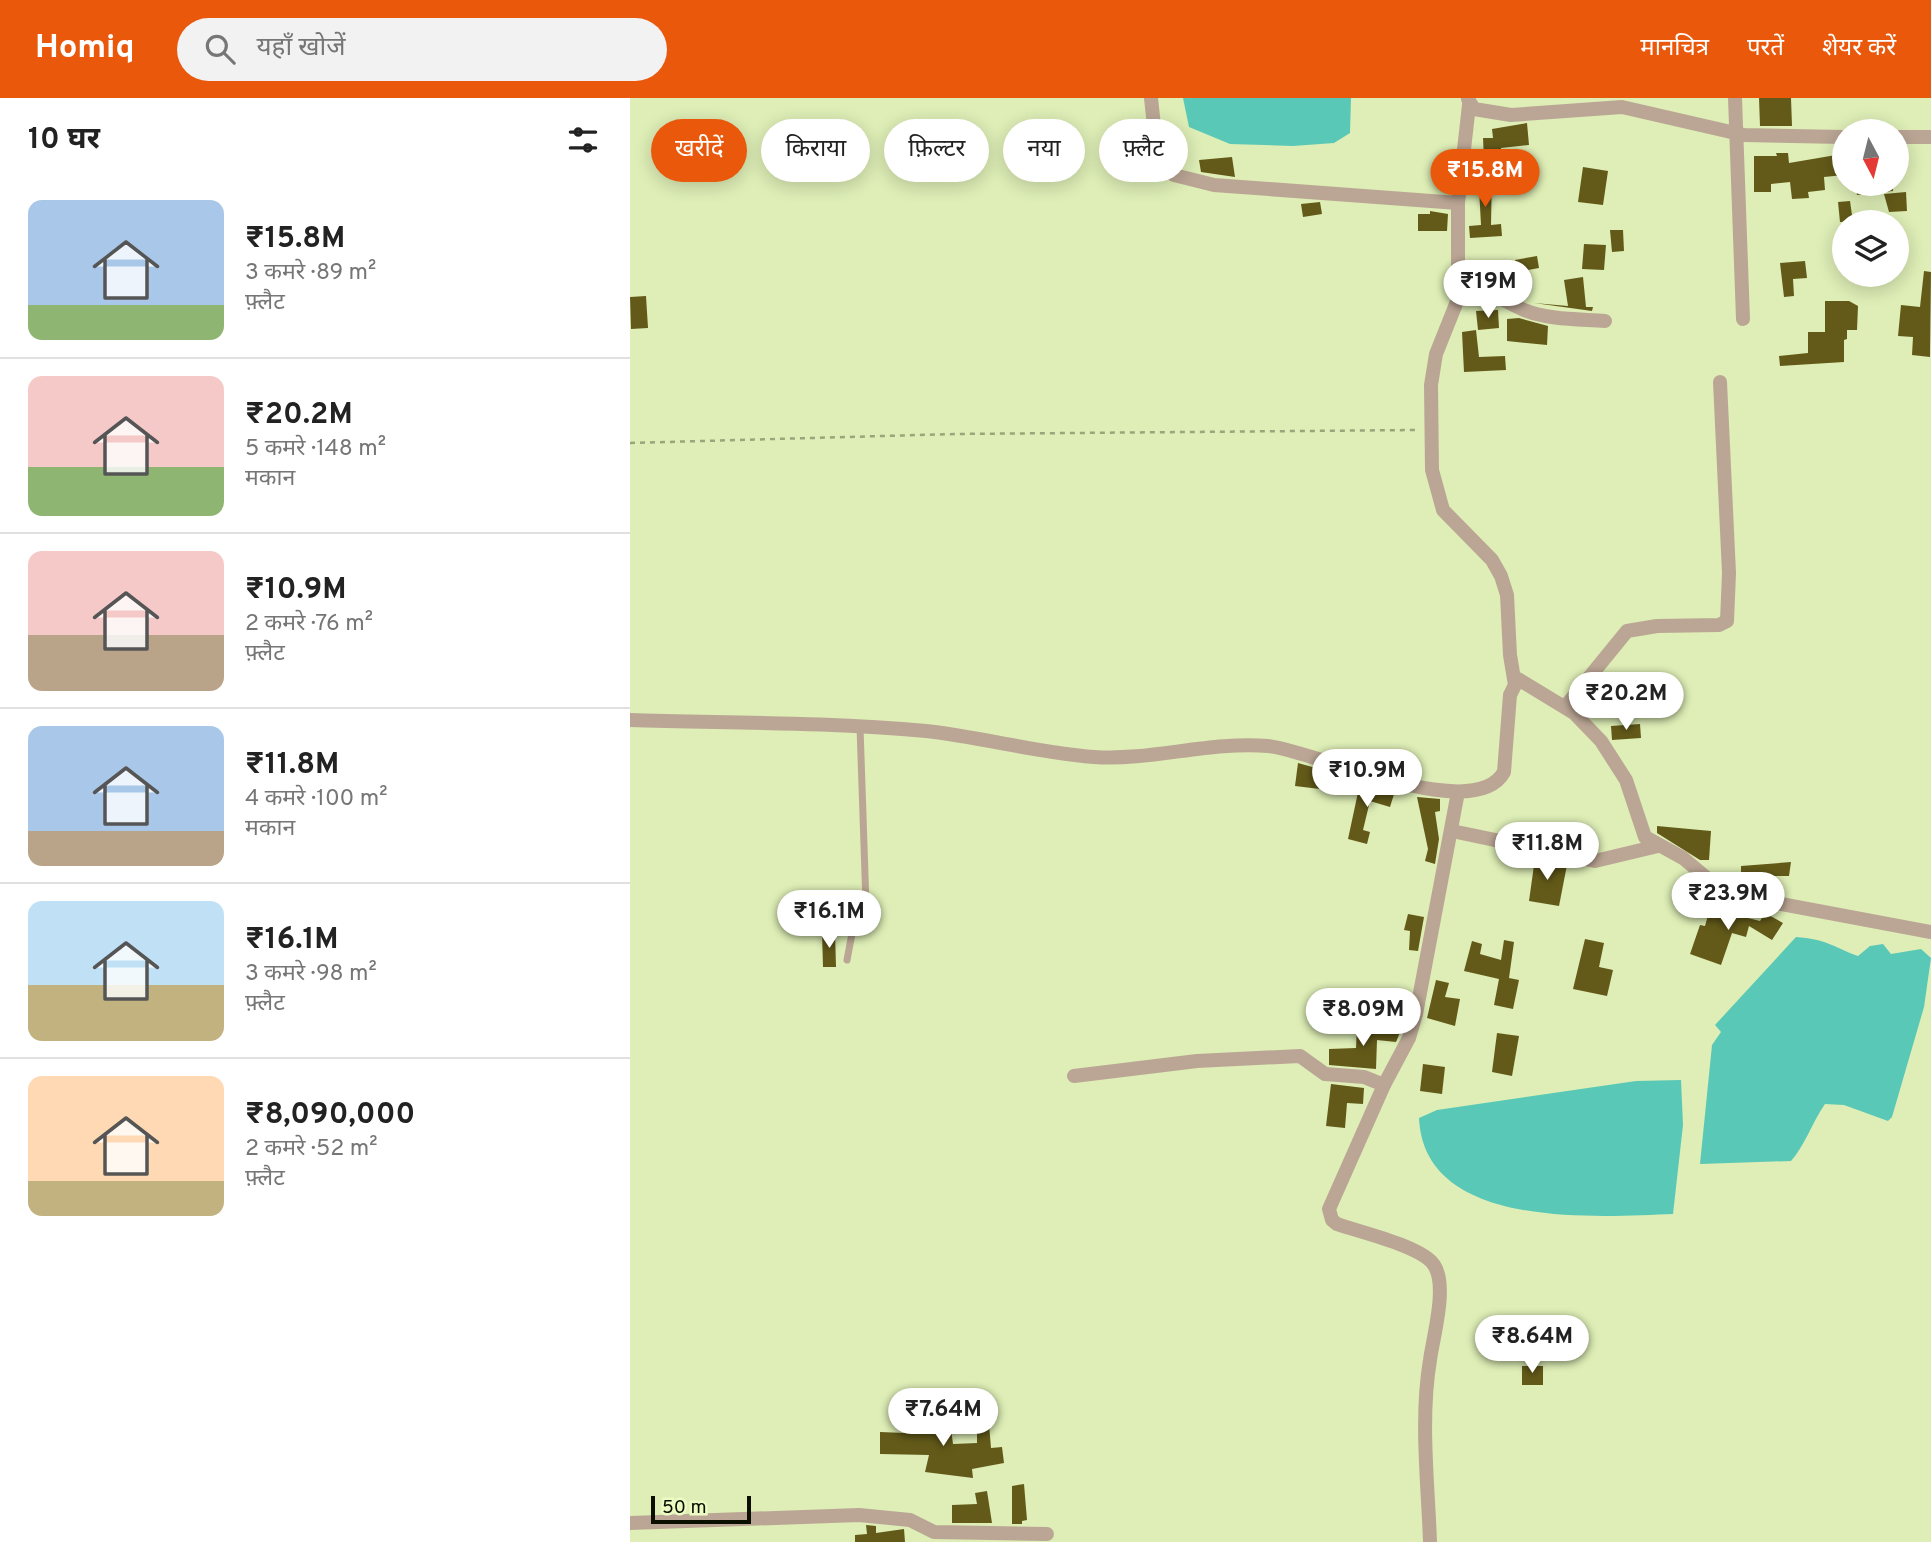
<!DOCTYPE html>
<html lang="hi">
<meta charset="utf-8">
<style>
body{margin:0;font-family:Overpass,"Noto Sans Devanagari",sans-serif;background:#f2f2f2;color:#222;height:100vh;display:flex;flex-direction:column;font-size:26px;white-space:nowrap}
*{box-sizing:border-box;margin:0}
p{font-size:23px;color:#767676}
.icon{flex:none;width:38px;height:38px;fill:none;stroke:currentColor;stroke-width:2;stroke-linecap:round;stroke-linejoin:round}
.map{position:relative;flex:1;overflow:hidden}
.sheet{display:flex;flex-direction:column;background:#fff;width:630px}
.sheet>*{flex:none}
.top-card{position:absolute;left:21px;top:21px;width:665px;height:63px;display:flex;gap:14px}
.needle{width:46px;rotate:173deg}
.controls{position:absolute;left:1202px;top:21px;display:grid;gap:14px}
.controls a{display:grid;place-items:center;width:77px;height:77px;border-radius:50%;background:#fff;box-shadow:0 4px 18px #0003;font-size:35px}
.scale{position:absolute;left:21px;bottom:18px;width:100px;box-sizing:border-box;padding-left:7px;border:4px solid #0b0f00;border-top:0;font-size:19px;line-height:24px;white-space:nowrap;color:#0b0f00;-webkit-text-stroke:5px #ebfbc3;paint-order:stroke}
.price{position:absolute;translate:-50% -60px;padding:0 16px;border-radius:24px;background:#fff;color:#222;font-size:23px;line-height:46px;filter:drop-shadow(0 2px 4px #0008)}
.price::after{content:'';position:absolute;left:50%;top:42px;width:21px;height:16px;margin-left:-10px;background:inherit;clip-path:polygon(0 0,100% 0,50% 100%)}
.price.selected{background:#ea580c;color:#fff}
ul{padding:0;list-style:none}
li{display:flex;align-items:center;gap:21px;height:175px;padding:0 28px}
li+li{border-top:2px solid #e0e0e0}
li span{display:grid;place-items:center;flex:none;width:196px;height:140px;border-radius:14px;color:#555}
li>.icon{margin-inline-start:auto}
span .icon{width:84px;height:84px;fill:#fffc;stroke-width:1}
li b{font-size:30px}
h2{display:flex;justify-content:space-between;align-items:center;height:84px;padding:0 28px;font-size:30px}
.pill{padding:0 24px;border-radius:32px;background:#fff;box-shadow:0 4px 18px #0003;font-size:24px;line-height:63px}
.pill.selected{background:#ea580c;color:#fff}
header{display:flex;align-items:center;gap:42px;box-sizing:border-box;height:98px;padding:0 35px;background:#ea580c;color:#fff}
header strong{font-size:33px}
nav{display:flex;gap:38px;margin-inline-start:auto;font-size:24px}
.search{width:490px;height:63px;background:#f2f2f2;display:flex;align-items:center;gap:18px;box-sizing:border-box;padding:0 24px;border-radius:38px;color:#767676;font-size:26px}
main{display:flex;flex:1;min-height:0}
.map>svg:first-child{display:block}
</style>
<header>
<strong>Homiq</strong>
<div class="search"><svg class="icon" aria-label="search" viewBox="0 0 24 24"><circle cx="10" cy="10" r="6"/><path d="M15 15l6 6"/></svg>यहाँ खोजें</div>
<nav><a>मानचित्र</a><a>परतें</a><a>शेयर करें</a></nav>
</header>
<main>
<section class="sheet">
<h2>10 घर<svg class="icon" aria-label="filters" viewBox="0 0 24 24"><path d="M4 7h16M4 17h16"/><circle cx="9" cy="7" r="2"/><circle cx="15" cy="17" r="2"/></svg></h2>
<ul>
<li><span style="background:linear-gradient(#a9c7e8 75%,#8fb573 0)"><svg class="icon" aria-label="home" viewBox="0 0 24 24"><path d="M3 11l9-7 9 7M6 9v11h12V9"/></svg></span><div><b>₹15.8M</b><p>3 कमरे · 89 m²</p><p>फ़्लैट</p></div></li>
<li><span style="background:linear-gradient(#f6c9c9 65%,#8fb573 0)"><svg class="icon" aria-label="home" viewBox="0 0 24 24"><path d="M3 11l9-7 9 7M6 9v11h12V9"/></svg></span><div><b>₹20.2M</b><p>5 कमरे · 148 m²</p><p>मकान</p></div></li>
<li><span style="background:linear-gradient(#f6c9c9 60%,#b9a48a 0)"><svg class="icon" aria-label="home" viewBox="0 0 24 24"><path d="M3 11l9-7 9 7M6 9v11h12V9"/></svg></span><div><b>₹10.9M</b><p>2 कमरे · 76 m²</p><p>फ़्लैट</p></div></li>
<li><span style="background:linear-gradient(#a9c7e8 75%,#b9a48a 0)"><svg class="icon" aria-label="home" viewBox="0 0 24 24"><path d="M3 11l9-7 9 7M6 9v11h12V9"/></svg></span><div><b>₹11.8M</b><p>4 कमरे · 100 m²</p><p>मकान</p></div></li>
<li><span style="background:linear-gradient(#bfe0f5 60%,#c2b280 0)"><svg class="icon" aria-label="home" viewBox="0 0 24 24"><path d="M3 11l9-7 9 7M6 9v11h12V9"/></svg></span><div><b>₹16.1M</b><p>3 कमरे · 98 m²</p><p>फ़्लैट</p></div></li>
<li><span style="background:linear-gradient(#ffd9b3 75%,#c2b280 0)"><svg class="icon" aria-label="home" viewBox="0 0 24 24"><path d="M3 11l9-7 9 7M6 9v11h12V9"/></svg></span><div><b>₹8,090,000</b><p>2 कमरे · 52 m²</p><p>फ़्लैट</p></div></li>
</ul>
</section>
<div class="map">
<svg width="1301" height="1444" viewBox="0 0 1301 1444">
<rect width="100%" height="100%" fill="#deeeb6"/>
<g fill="#5ac8b6">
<polygon points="553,0 721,0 720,35 704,45 663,48 600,46 559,29"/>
<path d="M1166,839C1196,841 1201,848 1228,858L1240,848L1253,846L1261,856L1291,851L1301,860L1294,909L1262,1019L1258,1023L1214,1007L1195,1006C1183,1023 1174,1049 1161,1063L1070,1066L1082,947L1091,934L1085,927Z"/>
<path d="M1051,982L1053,1027L1043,1116C965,1119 794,1132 789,1020L807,1012L1006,983Z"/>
</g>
<g fill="#635a19">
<polygon points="1129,0 1161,0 1162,28 1130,28"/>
<polygon points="897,25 899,47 871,50 872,61 854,62 853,40 863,40 862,31"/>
<polygon points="1146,55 1158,55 1159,65 1212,56 1214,77 1194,79 1195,92 1178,94 1179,100 1162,101 1160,84 1141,86 1141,94 1124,94 1124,58 1147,58"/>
<polygon points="602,59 605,79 571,74 569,62"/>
<polygon points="953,69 978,73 973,107 948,104"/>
<polygon points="845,74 862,76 861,127 871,126 872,138 840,140 839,128 851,127 849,90 843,89"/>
<polygon points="1225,86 1263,86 1263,93 1227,97"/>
<polygon points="1276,94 1277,113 1259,114 1254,96"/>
<polygon points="1220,103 1223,124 1210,124 1208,104"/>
<polygon points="690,104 692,116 673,119 671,106"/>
<polygon points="800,113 818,116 817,133 788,133 788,116 800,116"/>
<polygon points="980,132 993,132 994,153 982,154"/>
<polygon points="954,146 976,147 974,172 952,171"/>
<polygon points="907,158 909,170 887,174 885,162"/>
<polygon points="1175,163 1177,180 1163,181 1164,198 1154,199 1150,165"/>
<polygon points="1294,173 1301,174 1300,259 1282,257 1283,239 1268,238 1271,207 1290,209"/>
<polygon points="953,179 956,209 963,209 962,213 904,205 938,208 934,182"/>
<polygon points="16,198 18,230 1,231 0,199"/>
<polygon points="1195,203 1219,203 1228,208 1227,232 1217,232 1217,241 1214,242 1214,264 1150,268 1149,258 1178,255 1178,234 1195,234"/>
<polygon points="868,212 869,230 848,232 846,213"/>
<polygon points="889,220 918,228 917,247 877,243 877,221"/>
<polygon points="846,232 849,259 875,258 876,272 834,274 832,234"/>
<polygon points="1010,626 1011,640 982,642 981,628"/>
<polygon points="668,665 693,672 690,691 665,688"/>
<polygon points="730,685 765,693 760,709 740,703 733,732 740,734 737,746 718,741"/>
<polygon points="787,699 810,701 810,713 805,714 809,741 805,766 795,763 798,751"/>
<polygon points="1027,728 1081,733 1079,762 1070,762 1027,735"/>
<polygon points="905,760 937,767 929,808 899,803"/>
<polygon points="1161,764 1159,778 1131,778 1131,787 1121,787 1121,779 1111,779 1111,768"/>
<polygon points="1082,803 1100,809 1098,815 1130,823 1135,815 1153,825 1142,842 1119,828 1116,839 1102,835 1091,867 1060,856 1070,827 1075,828"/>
<polygon points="778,816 794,819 788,853 779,852 780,833 774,832"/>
<polygon points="192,834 205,834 206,869 193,869"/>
<polygon points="955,841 974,845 969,869 983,872 977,898 943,891"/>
<polygon points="874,842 884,844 879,880 889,882 883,911 864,907 869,881 834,873 842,843 852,846 850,856 871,862"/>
<polygon points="806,882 819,885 815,899 830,901 825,928 797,920"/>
<polygon points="727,927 771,932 766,944 747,942 746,971 699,967 699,951 726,950"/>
<polygon points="867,935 889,938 882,978 862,974"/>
<polygon points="793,966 815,969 812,996 790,993"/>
<polygon points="701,986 734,990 733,1006 717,1005 715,1030 696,1028"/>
<rect x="892" y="1268" width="21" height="19"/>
<polygon points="320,1324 323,1346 347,1345 347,1327 359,1326 361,1350 372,1349 374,1365 342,1371 343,1380 295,1374 299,1357 250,1356 250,1334 275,1335 275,1326"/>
<polygon points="394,1386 397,1422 392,1423 392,1426 382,1426 382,1388"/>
<polygon points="357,1393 362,1425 322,1425 322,1407 347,1406 345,1395"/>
<polygon points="236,1427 246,1428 246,1435 274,1431 275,1444 225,1444 225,1437 237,1436"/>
</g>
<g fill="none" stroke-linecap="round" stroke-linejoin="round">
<polyline stroke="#99a57b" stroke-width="2.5" stroke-dasharray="5 5" stroke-linecap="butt" points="0,345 325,336 788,332"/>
<polyline stroke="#bba695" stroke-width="7" points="217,862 224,825 236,806 230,629"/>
<g stroke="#bba695" stroke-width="14">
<polyline points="521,0 528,66 544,77 584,87 828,105"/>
<polyline points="1105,0 1113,221"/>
<polyline points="838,1 844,11 881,17 992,9 1114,37 1214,39"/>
<polyline points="839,7 828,105 828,201 806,256 801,287 802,372 813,412 862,462 871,478 877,497 880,557 885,587 888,581 944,615 971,643 996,682 1015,739 1053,760 1091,792 1120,800 1301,834"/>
<polyline points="1267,39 1301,39"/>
<path d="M830,183C853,190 872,202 894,212C919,222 949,221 975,223"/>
<polyline points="935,609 997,533 1027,528 1089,527 1097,523 1099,475 1090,284"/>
<path d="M0,622C98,625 198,624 296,633C352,639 408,655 464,659C521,663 580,643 638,648C686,653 844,728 874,674L880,597L885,587"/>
<polyline points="822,733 965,763 1028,748"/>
<polyline points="444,978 567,963 670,958 695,976 734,979 754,987"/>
<polyline points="0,1425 229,1417 280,1422 304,1434 417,1436"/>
<path d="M800,1444C798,1385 790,1321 800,1262C803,1239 818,1188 804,1167C792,1148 729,1134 707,1126L702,1122L699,1111L754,987L779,940L786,916L828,694"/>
</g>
</g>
</svg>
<div class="controls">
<a><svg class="needle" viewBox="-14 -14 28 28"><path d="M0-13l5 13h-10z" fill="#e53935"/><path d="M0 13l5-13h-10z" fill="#767676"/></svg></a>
<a><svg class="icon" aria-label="layers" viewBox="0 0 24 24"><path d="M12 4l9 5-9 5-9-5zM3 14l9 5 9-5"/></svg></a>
</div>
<div class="scale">50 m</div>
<b class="price selected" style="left:855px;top:111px">₹15.8M</b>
<b class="price" style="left:858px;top:222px">₹19M</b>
<b class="price" style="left:996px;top:634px">₹20.2M</b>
<b class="price" style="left:737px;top:711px">₹10.9M</b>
<b class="price" style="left:917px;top:784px">₹11.8M</b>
<b class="price" style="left:1098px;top:834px">₹23.9M</b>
<b class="price" style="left:199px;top:852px">₹16.1M</b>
<b class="price" style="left:733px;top:950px">₹8.09M</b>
<b class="price" style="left:902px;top:1277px">₹8.64M</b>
<b class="price" style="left:313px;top:1350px">₹7.64M</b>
<div class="top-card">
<a class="pill selected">खरीदें</a>
<a class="pill">किराया</a>
<a class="pill">फ़िल्टर</a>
<a class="pill">नया</a>
<a class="pill">फ़्लैट</a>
</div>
</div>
</main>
